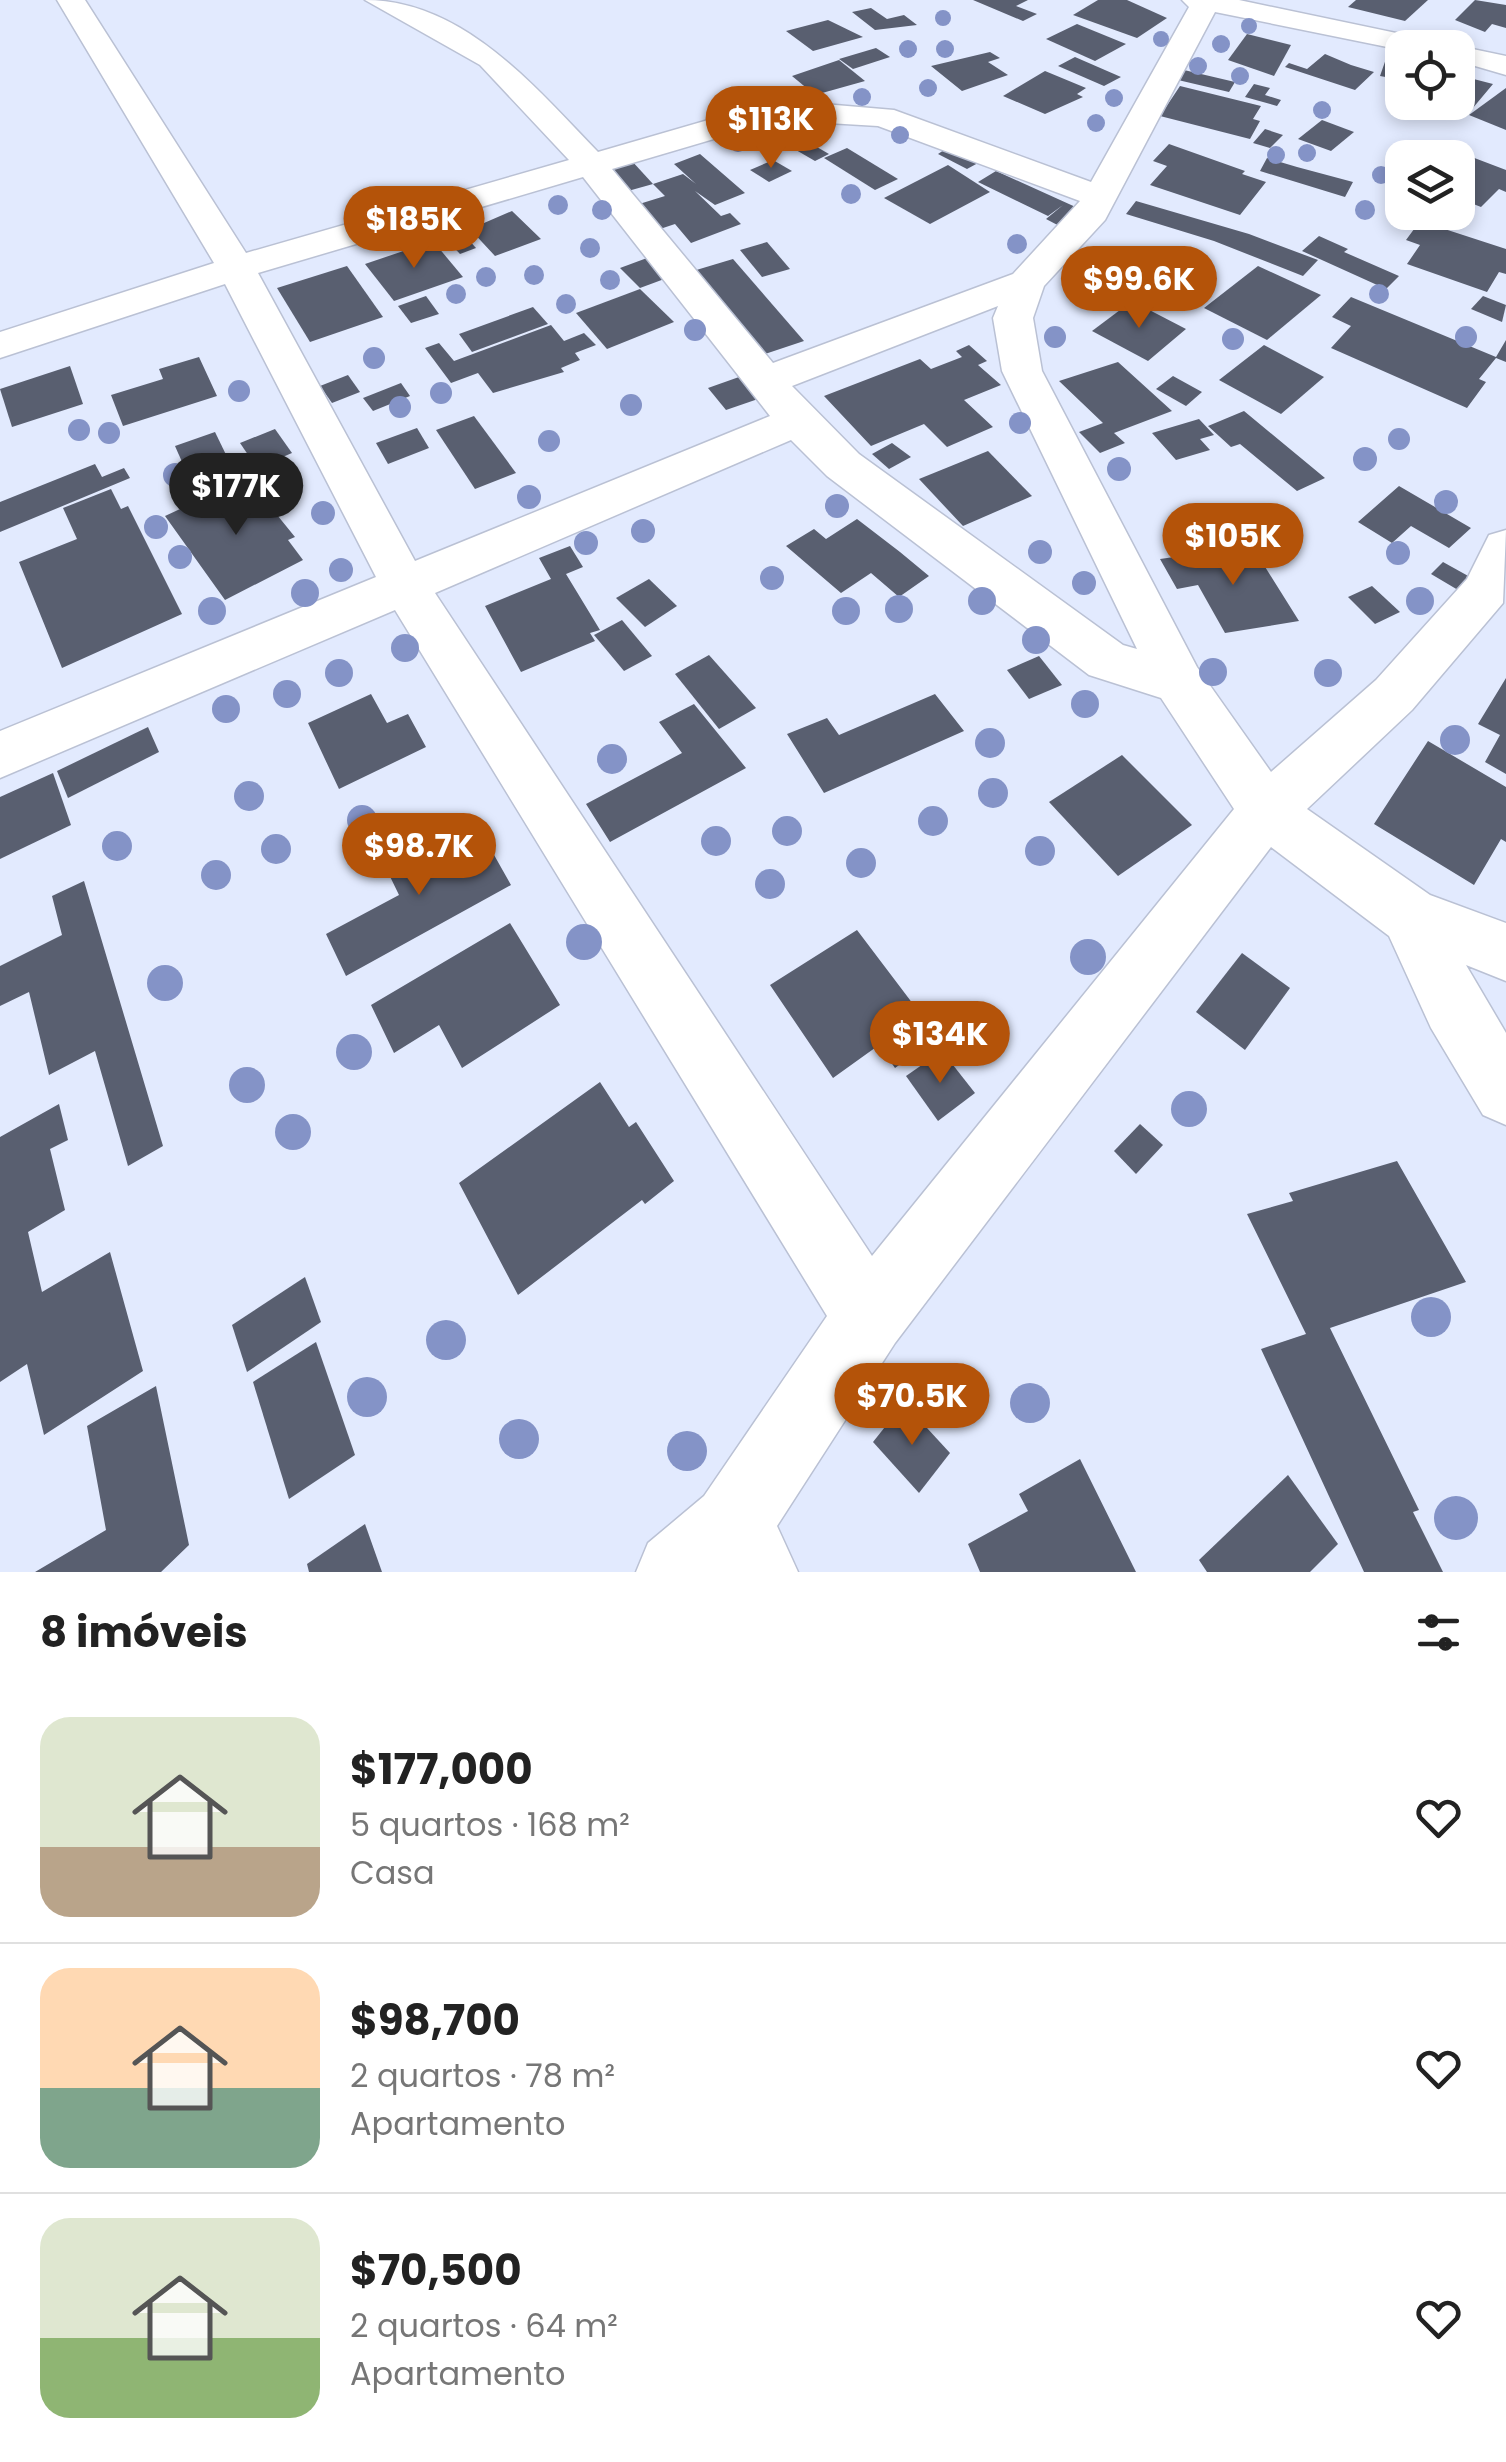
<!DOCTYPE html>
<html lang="pt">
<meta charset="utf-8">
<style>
body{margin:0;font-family:Poppins,sans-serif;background:#f6f6f6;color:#222;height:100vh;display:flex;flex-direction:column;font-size:38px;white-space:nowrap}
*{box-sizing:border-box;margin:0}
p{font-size:32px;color:#767676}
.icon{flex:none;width:55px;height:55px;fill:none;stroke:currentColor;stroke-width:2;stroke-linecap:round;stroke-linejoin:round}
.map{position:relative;height:1572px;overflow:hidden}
.drawer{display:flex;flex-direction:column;background:#fff;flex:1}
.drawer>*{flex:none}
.controls{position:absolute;left:1385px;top:30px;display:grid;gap:20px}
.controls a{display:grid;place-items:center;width:90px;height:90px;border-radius:20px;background:#fff;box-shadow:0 5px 15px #0003;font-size:50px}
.price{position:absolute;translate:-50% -85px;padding:0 22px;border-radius:35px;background:#b45309;color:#fff;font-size:32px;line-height:65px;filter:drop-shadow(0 2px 5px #0008)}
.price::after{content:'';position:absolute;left:50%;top:60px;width:30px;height:22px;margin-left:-15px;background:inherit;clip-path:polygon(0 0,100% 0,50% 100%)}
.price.active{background:#222;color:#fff}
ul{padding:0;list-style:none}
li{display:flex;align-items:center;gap:30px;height:250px;padding:0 40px}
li+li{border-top:2px solid #e0e0e0}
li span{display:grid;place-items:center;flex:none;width:280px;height:200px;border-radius:30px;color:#555}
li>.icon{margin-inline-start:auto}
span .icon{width:120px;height:120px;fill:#fffc;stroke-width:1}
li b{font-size:42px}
h2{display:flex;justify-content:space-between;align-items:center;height:120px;padding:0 40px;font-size:42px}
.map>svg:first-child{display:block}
</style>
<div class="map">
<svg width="1506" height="1572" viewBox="0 0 1506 1572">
<rect width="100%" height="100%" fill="#e2eafe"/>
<g fill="#595f70">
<polygon points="973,0 1028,0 1016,6 1037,14 1023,21"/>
<polygon points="1098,0 1127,0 1167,18 1137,38 1073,15"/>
<polygon points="1356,0 1428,0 1405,21 1348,7"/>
<polygon points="1475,0 1506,5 1506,28 1492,24 1485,32 1455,20"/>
<polygon points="871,8 887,19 904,15 917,25 875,30 852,12"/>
<polygon points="828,20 863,37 813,51 786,31"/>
<polygon points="1077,24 1126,44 1095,61 1046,39"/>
<polygon points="1247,34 1291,45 1274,76 1228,60"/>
<polygon points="876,48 890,57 853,69 839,59"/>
<polygon points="990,52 1000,58 988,62 1008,75 962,91 931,66"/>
<polygon points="1325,54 1351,65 1374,72 1355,90 1285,67 1289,63 1307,69"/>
<polygon points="1387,56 1402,60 1402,80 1380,76"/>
<polygon points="1075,57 1121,77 1104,86 1058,66"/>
<polygon points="839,60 865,81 815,95 792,76"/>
<polygon points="1184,70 1235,82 1229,92 1178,80"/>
<polygon points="1045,71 1086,88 1077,94 1083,97 1045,114 1003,96"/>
<polygon points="1458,75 1493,84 1467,115 1416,104 1458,102"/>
<polygon points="1254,84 1270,88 1265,95 1281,100 1277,106 1245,97"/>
<polygon points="1180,86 1261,106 1253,119 1260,121 1250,139 1160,116"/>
<polygon points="1506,88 1506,130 1469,115"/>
<polygon points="1322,120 1354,132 1331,151 1298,139"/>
<polygon points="1265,129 1283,135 1270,148 1253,143"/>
<polygon points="810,143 829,154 815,161 796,150"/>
<polygon points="1169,144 1245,171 1242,174 1266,182 1240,215 1150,185 1167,166 1153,161"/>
<polygon points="847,148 898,179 875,190 824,158"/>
<polygon points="947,148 978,163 967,169 938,154"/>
<polygon points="1456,151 1506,170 1506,192 1499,189 1481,207 1458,198 1458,158 1449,158"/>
<polygon points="700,154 745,193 715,205 695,191 721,216 730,213 741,224 691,243 675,224 657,230 636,205 665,196 653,184 683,174 696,184 674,164"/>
<polygon points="1267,158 1297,167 1353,182 1345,197 1260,171"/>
<polygon points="631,160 653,184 628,191 608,166"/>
<polygon points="773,160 792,171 769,182 750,170"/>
<polygon points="948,165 990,192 930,224 884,198"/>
<polygon points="996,171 1080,209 1067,230 1046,219 1063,205 1048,216 978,182"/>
<polygon points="1136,201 1249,234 1318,260 1303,276 1214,241 1126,214"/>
<polygon points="512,211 541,239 495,256 469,228 461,231 451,222 476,213 484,223"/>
<polygon points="1420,221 1506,249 1506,274 1499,272 1487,292 1407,264 1420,245 1406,240"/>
<polygon points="459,229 476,248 460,254 442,235"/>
<polygon points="1319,236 1348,249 1344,252 1399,276 1386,289 1302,251"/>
<polygon points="433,241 463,277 394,301 365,264"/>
<polygon points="767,242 790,269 762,277 740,250"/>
<polygon points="647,258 667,278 640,288 620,268"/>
<polygon points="733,259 804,341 762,355 693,271"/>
<polygon points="347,266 383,317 310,342 277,288"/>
<polygon points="1258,266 1321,295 1267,340 1204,308"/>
<polygon points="640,289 674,322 607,349 576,313"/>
<polygon points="426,296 439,314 411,323 398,306"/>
<polygon points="1483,296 1506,305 1502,322 1471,309"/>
<polygon points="1351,297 1496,357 1506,340 1506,362 1496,358 1479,379 1486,382 1467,408 1331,348 1351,326 1332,317"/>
<polygon points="1132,301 1186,329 1148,361 1092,331"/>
<polygon points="533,307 548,324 472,352 459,334"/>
<polygon points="551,325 564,341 584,333 596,345 575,353 580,360 561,368 564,372 493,393 478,373 451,383 425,348 439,343 454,361"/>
<polygon points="969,345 987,361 978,365 1001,385 964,400 993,427 947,447 924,424 871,446 824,396 920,359 931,369 962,357 956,351"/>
<polygon points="1264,345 1324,377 1281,414 1219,380"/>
<polygon points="199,357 217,396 123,426 111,395 163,379 159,369"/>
<polygon points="1118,362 1172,411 1114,433 1125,443 1100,453 1079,432 1103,423 1059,381"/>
<polygon points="70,366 83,404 12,427 0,389"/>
<polygon points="348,375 360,392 332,403 320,386"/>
<polygon points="1173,376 1202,392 1186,406 1156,389"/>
<polygon points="739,377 758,399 726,410 708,388"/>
<polygon points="401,383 410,396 373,411 363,398"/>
<polygon points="1244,411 1325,478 1297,491 1240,444 1231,447 1208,426"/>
<polygon points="474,416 516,473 475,489 436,430"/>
<polygon points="1199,419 1214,435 1200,439 1210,450 1176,460 1152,433"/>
<polygon points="417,428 429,448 388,464 376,443"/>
<polygon points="275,429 292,453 257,468 240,443"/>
<polygon points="215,432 231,465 190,480 175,446"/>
<polygon points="892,443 911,457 889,469 872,454"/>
<polygon points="988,451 1032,496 963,526 919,479"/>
<polygon points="95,464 102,477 124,468 130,478 0,532 0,502"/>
<polygon points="247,478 295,537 288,540 303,560 225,600 165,516"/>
<polygon points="1399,486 1471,528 1449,548 1411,526 1392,543 1358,522"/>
<polygon points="111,489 121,509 128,506 182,614 62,668 19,562 77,539 63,508"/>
<polygon points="857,519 900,552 929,576 899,597 871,573 841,593 786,546 814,529 826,539"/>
<polygon points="570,546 583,567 566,574 600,630 590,633 595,641 521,672 485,606 551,579 539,558"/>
<polygon points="1252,546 1299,621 1225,633 1198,585 1177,589 1160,559"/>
<polygon points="1443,562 1470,577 1458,590 1431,574"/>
<polygon points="649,579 677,606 645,627 616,598"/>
<polygon points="1372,586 1400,612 1375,624 1348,597"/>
<polygon points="622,620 652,656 624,671 594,635"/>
<polygon points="709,655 756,708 719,729 675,674"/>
<polygon points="1039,656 1062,685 1029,699 1007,670"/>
<polygon points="1506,678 1506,774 1485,762 1500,735 1478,724"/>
<polygon points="371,694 387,723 408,714 426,747 339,789 308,723"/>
<polygon points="935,694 964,731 824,793 787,734 827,718 839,735"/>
<polygon points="694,704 746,768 610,842 586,804 682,753 659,722"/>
<polygon points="148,727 159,752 68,798 57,771"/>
<polygon points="1428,741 1506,787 1506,842 1501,839 1474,885 1374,824"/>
<polygon points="1122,755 1192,825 1118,876 1049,802"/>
<polygon points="53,773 71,825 0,859 0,797"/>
<polygon points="447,825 465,859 489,846 511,885 346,976 326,934 399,895 382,860"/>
<polygon points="84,881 163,1146 128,1166 95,1051 49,1075 29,992 0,1006 0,966 62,935 52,896"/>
<polygon points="510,923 560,1005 462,1068 439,1025 394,1053 371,1005"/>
<polygon points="857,930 938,1037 895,1068 879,1045 833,1078 770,985"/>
<polygon points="1242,953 1290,988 1245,1050 1196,1012"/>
<polygon points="942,1051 975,1093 938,1121 906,1076"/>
<polygon points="600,1082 629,1127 636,1122 674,1181 645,1204 642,1200 518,1295 459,1183"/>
<polygon points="59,1104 68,1140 50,1149 65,1210 28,1232 42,1292 110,1252 143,1371 44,1435 27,1364 0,1382 0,1137"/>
<polygon points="1140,1124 1163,1145 1136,1174 1114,1151"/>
<polygon points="1397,1161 1466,1282 1330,1328 1419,1510 1413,1512 1443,1572 1364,1572 1261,1349 1306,1334 1247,1214 1293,1201 1289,1193"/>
<polygon points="305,1277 321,1322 247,1372 232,1325"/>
<polygon points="316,1342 355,1455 289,1499 253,1382"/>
<polygon points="156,1386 189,1545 161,1572 35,1572 106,1530 87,1426"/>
<polygon points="904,1403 950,1453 919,1493 873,1442"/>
<polygon points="1080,1459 1136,1572 980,1572 968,1544 1028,1511 1019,1494"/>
<polygon points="1288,1475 1338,1544 1310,1572 1207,1572 1199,1560"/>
<polygon points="365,1524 382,1572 309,1572 307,1564"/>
</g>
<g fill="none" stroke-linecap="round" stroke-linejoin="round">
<g stroke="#bac1d4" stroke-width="3">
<path id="street" d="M57,0H85L246,253L569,160L480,65L365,0C463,0 534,86 598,152L777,100L894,110L1091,182L1189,7L1182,0H1239L1506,56V75L1458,61V48L1402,50L1215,12L1105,220L1044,286L1033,318L1042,371L1197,667L1271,772L1376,680L1467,579L1489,535L1506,530L1503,603L1412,710L1307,809L1430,895L1506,923V981L1466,965L1506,1033V1125L1483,1115L1431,1028L1389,936L1271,847L895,1343L777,1526L798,1572H636L648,1543L704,1496L827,1316L395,610L0,778V731L376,577L225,284L0,358V332L214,263ZM778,120L878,126L1080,201L1013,274L773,363L612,169ZM583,177L770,416L415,561L258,273ZM998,306L993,318L1002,371L1137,649L1123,645L859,454L792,386ZM791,440L827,476L1089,675L1161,698L1234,809L872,1256L435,593Z"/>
</g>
<use href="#street" fill="#fff" fill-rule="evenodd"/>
</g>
<g fill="#8493c7">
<circle cx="943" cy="18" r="8"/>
<circle cx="1249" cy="26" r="8"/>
<circle cx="1161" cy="39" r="8"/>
<circle cx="1221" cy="44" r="9"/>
<circle cx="908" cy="49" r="9"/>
<circle cx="945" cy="49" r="9"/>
<circle cx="1198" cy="66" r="9"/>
<circle cx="1240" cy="76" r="9"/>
<circle cx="928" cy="88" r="9"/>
<circle cx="862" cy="97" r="9"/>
<circle cx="1114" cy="98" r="9"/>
<circle cx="1322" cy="110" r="9"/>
<circle cx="1096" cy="123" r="9"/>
<circle cx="900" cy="135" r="9"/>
<circle cx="738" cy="143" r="9"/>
<circle cx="1307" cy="153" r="9"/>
<circle cx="1276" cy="155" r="9"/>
<circle cx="1381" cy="175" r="9"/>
<circle cx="851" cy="194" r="10"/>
<circle cx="558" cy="205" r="10"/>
<circle cx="602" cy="210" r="10"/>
<circle cx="1365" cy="210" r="10"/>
<circle cx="1017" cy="244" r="10"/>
<circle cx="590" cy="248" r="10"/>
<circle cx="1098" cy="274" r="10"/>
<circle cx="534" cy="275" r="10"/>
<circle cx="486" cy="277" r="10"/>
<circle cx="610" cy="280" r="10"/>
<circle cx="456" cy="294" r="10"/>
<circle cx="1379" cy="294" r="10"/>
<circle cx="566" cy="304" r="10"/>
<circle cx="695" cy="330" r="11"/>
<circle cx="1055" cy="337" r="11"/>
<circle cx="1466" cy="337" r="11"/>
<circle cx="1233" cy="339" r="11"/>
<circle cx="374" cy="358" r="11"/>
<circle cx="239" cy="391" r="11"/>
<circle cx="441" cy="393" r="11"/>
<circle cx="631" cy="405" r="11"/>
<circle cx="400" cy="407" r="11"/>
<circle cx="1020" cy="423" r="11"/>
<circle cx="79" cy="430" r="11"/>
<circle cx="109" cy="433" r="11"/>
<circle cx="1399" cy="439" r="11"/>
<circle cx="549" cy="441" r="11"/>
<circle cx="1365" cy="459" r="12"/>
<circle cx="277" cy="467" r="12"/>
<circle cx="1119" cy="469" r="12"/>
<circle cx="175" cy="475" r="12"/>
<circle cx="529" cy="497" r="12"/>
<circle cx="1446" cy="502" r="12"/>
<circle cx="837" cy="506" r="12"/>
<circle cx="323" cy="513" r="12"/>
<circle cx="156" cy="527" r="12"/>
<circle cx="643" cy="531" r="12"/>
<circle cx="586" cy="543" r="12"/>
<circle cx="1040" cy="552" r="12"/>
<circle cx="1398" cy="553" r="12"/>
<circle cx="180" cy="557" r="12"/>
<circle cx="341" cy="570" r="12"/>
<circle cx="772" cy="578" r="12"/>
<circle cx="1084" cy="583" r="12"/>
<circle cx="305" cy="593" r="14"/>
<circle cx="982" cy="601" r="14"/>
<circle cx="1420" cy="601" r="14"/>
<circle cx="899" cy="609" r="14"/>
<circle cx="212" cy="611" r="14"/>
<circle cx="846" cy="611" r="14"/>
<circle cx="1036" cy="640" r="14"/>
<circle cx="405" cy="648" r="14"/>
<circle cx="1213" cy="672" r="14"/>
<circle cx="339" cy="673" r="14"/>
<circle cx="1328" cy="673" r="14"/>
<circle cx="287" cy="694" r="14"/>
<circle cx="1085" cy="704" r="14"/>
<circle cx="226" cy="709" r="14"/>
<circle cx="1455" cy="740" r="15"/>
<circle cx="990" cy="743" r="15"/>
<circle cx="612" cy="759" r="15"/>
<circle cx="993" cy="793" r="15"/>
<circle cx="249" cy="796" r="15"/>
<circle cx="362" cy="820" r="15"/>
<circle cx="933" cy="821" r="15"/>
<circle cx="787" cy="831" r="15"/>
<circle cx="716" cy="841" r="15"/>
<circle cx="117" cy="846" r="15"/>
<circle cx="276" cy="849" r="15"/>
<circle cx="1040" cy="851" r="15"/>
<circle cx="861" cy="863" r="15"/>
<circle cx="216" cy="875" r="15"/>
<circle cx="770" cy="884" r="15"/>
<circle cx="584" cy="942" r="18"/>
<circle cx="1088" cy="957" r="18"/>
<circle cx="165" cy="983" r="18"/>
<circle cx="354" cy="1052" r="18"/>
<circle cx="247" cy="1085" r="18"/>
<circle cx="1189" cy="1109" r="18"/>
<circle cx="293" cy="1132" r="18"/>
<circle cx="1431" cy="1317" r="20"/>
<circle cx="446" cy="1340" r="20"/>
<circle cx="367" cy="1397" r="20"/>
<circle cx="1030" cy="1403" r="20"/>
<circle cx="519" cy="1439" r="20"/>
<circle cx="687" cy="1451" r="20"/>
<circle cx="1456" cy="1518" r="22"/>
</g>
</svg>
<div class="controls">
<a><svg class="icon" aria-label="locate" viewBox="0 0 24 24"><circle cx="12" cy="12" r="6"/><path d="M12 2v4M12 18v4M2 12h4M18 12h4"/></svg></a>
<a><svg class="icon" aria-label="layers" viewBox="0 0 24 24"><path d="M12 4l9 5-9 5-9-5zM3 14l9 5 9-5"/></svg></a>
</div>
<b class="price" style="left:771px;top:171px">$113K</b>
<b class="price" style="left:414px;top:271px">$185K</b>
<b class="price" style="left:1139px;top:331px">$99.6K</b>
<b class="price active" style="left:236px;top:538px">$177K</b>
<b class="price" style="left:1233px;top:588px">$105K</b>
<b class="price" style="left:419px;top:898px">$98.7K</b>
<b class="price" style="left:940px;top:1086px">$134K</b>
<b class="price" style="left:912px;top:1448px">$70.5K</b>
</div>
<section class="drawer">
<h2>8 imóveis<svg class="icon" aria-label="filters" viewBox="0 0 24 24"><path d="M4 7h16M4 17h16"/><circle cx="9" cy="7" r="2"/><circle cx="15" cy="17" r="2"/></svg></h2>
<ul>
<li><span style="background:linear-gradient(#dfe7d0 65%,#b9a48a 0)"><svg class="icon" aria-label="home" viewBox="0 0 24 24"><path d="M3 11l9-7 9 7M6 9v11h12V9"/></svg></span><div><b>$177,000</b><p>5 quartos · 168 m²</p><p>Casa</p></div><svg class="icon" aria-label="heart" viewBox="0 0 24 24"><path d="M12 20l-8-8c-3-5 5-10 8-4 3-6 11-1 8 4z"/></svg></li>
<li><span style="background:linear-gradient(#ffd9b3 60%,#7fa58c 0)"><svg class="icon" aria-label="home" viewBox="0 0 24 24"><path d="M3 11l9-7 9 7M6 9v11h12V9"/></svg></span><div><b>$98,700</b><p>2 quartos · 78 m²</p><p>Apartamento</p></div><svg class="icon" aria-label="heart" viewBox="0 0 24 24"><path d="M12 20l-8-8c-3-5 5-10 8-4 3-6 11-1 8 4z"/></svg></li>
<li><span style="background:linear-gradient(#dfe7d0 60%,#8fb573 0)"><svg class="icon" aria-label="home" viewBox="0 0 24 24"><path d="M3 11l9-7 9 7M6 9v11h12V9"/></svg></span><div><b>$70,500</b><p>2 quartos · 64 m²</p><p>Apartamento</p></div><svg class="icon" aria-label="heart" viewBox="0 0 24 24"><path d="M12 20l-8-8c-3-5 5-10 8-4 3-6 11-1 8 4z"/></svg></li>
</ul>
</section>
